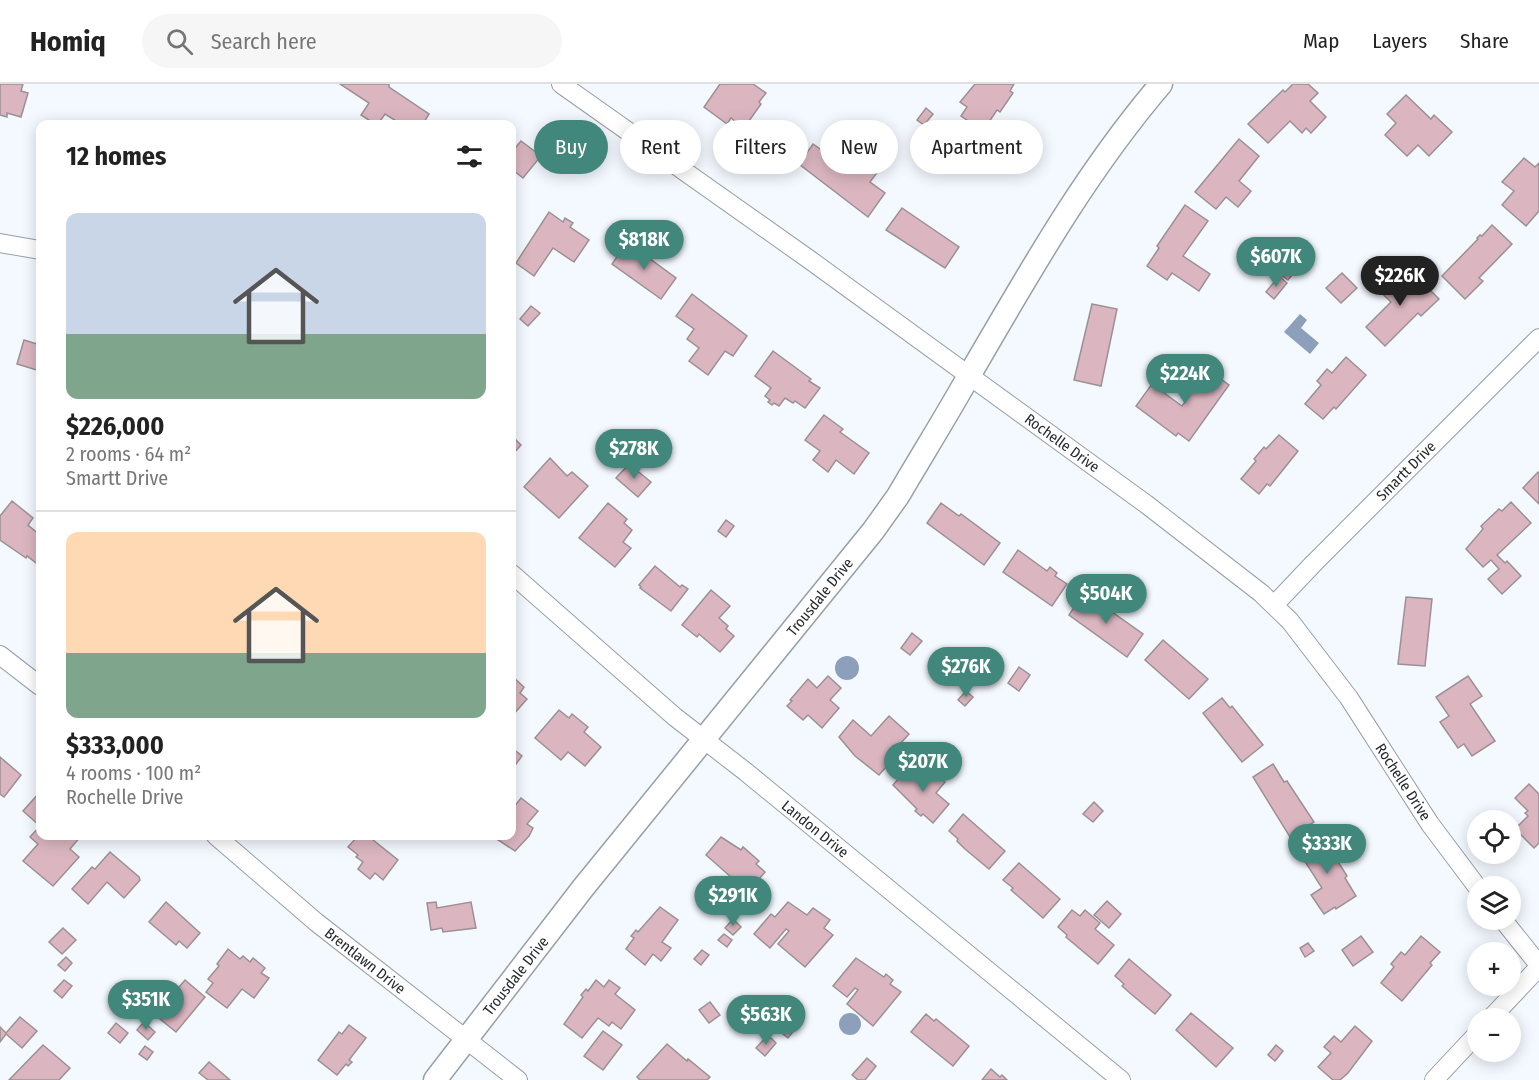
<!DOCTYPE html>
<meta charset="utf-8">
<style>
body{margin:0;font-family:"Fira Sans Condensed",sans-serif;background:#f6f6f6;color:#222;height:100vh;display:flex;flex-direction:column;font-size:22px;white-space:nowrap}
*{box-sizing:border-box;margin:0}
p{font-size:20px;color:#767676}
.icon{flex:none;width:33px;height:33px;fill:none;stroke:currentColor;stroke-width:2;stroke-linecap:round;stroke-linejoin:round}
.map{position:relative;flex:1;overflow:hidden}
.drawer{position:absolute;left:36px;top:36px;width:480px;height:720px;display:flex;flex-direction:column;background:#fff;border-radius:12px;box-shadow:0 3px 15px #0003}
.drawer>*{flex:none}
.guide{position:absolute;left:534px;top:36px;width:570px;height:54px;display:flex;gap:12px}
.controls{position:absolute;left:1467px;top:726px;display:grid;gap:12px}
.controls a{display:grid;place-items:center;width:54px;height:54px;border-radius:50%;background:#fff;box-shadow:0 3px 15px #0003;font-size:30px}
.price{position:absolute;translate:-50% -51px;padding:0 14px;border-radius:21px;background:#42877b;color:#fff;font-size:20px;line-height:39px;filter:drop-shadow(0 2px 3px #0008)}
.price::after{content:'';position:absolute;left:50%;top:36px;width:18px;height:14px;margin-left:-9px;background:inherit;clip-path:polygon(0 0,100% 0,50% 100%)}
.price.current{background:#222;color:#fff}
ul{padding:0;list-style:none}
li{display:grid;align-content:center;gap:12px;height:318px;padding:0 30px}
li+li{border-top:2px solid #e0e0e0}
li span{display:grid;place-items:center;height:186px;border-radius:12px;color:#555}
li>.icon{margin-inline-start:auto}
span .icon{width:108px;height:108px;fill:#fffc;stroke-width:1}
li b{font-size:26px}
h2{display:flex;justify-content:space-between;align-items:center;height:72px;padding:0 30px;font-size:26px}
.chip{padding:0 21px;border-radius:27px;background:#fff;box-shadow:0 3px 15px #0003;font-size:21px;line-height:54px}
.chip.current{background:#42877b;color:#fff}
header{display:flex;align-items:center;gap:36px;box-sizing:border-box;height:84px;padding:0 30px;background:#fff;border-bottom:2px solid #e0e0e0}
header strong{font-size:28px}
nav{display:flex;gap:33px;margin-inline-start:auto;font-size:21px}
.search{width:420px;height:54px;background:#f6f6f6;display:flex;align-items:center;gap:15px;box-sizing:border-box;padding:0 21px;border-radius:33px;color:#767676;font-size:22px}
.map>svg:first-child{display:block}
</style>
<header>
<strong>Homiq</strong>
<div class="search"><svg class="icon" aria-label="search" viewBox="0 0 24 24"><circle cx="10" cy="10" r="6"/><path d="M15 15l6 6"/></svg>Search here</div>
<nav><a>Map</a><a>Layers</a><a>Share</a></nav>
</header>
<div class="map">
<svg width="1539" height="996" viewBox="0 0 1539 996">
<rect width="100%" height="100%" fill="#f4f9ff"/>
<g fill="#8da0bb">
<polygon points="1300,230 1307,236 1301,244 1319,259 1310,270 1284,248"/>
<circle cx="847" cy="584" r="12"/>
<circle cx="850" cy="940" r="11"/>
</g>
<g fill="#dbb6c1" stroke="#9c9094" stroke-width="1.5">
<polygon points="0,0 23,0 21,7 28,9 21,33 7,29 7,33 0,31"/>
<polygon points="340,0 389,0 389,3 429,30 423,40 401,40 385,30 378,40 375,40 361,31 369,19"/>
<polygon points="720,0 753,0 766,9 759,18 761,20 744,44 731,34 727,40 704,23"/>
<polygon points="975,0 1014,0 1010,7 1013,9 1000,28 997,26 983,47 961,32 967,23 960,18"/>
<polygon points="1293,0 1308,0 1318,9 1310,17 1326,33 1311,49 1306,44 1302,49 1290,37 1268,59 1248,40 1283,6 1285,8"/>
<polygon points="1406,11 1431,35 1434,31 1452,48 1429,72 1418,61 1407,72 1385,51 1396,39 1387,30"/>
<polygon points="926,24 933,30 924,41 917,36"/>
<polygon points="1239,55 1259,72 1239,97 1251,107 1238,123 1226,113 1216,125 1195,108"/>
<polygon points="521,57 541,72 523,94 514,87 512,91 512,63 513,61 516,63"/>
<polygon points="846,57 869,75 867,78 879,86 870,98 885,109 868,133 799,80 813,60 833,74"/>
<polygon points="1524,74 1535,83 1539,79 1539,127 1526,142 1502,121 1514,107 1502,98"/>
<polygon points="1185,121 1208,137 1183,172 1210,190 1199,207 1172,189 1167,196 1147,182 1159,164 1157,162"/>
<polygon points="902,124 959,163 945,184 886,146"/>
<polygon points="549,128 563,138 565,134 573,139 570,143 589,156 574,178 553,164 534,192 516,179"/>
<polygon points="1492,141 1512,160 1479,194 1483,197 1465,215 1442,192 1478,155 1477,154 1480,151 1482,152"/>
<polygon points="627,158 676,194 661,215 612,180"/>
<polygon points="1285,184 1293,190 1288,196 1280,190"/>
<polygon points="1386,188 1403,205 1416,192 1439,215 1421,232 1418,229 1385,262 1366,243 1391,218 1373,201"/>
<polygon points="1342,189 1357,204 1341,219 1326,204"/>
<polygon points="1279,192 1287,199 1274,215 1266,208"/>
<polygon points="692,210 747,252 733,272 725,267 708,291 689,277 699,264 687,255 694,245 676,232"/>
<polygon points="1092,220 1117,225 1101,302 1074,296"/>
<polygon points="531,222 540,229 528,242 520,235"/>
<polygon points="24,256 40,261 40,259 40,287 17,280"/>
<polygon points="773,267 811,295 809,297 820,304 805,324 795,317 793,319 785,314 779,322 774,319 772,321 768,318 770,316 765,312 771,304 755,292"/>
<polygon points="1346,273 1366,291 1336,325 1334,323 1323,335 1305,320 1321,301 1317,297 1327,285 1332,289"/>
<polygon points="1203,282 1229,301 1189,357 1178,349 1176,352 1136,322 1152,300 1182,322 1190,311 1187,309 1197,296 1194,294"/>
<polygon points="824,331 843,345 840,348 869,369 854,390 836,376 828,388 813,376 820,367 805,356"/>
<polygon points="1279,351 1298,367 1270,402 1267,400 1259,410 1241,395 1256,377 1254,375 1264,363 1266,365"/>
<polygon points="512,352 521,361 512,371"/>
<polygon points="662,353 671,361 663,370 654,363"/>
<polygon points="550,374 567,392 572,388 588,402 559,434 524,403"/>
<polygon points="629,380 651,398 638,413 616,394"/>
<polygon points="1538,388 1539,389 1539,420 1523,404"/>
<polygon points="12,417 33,434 28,441 40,451 40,482 27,472 26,474 0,456 0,432"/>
<polygon points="1511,418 1531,439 1497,471 1505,479 1507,477 1521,492 1502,510 1488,495 1499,485 1491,476 1483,483 1466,465 1483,445 1481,442 1499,425 1502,427"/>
<polygon points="608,419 627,435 624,439 632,446 623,458 631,464 615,483 579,454"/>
<polygon points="941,419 959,432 961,430 1000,459 984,481 927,439"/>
<polygon points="726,436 734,442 726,453 718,447"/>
<polygon points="1018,466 1047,487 1050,483 1057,489 1055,492 1067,500 1052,522 1003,488"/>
<polygon points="655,482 680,503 682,501 688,505 671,527 640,504 641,503 639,501"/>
<polygon points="711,506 730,522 719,534 728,542 726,545 734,552 720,568 699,550 697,553 682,541"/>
<polygon points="1084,508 1143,550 1127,573 1069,531"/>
<polygon points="1406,513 1432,515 1425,582 1398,580"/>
<polygon points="912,549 922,557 910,571 901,564"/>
<polygon points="1163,556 1208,595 1189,615 1145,576"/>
<polygon points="1019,583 1030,591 1019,607 1008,599"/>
<polygon points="512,592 524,603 520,609 527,615 512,632"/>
<polygon points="828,592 841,604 830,616 839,624 822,644 808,631 803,636 787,622 792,617 790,616 808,595 817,604"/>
<polygon points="1468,592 1482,612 1470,620 1495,657 1472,672 1464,660 1458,664 1440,638 1449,632 1436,613"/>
<polygon points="966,607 973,613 965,622 958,616"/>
<polygon points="1222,614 1230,624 1232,622 1263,661 1242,678 1203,629"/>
<polygon points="559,626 569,634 572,630 588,643 584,648 601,663 585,682 568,668 561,676 535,654"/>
<polygon points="889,632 909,650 891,670 895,673 879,691 855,672 839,653 853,636 871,652"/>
<polygon points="512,664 522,672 516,680 512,676"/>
<polygon points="0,673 21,691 4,713 0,710"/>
<polygon points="1273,680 1284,698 1287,697 1314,738 1290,753 1253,693"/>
<polygon points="928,683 945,698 936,709 949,720 933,739 923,730 921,732 915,727 917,725 893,701 907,685 923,697 924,696 920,692"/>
<polygon points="1529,700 1539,710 1539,759 1534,764 1515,745 1528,732 1525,729 1528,727 1515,714"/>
<polygon points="40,708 40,752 81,752 70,765 79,773 53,802 23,777 38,760 30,753 40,742 23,727"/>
<polygon points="521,714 538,727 527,740 533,744 529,752 515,767 492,752 512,752 512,721 514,723"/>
<polygon points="1094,718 1103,727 1093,738 1083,730"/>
<polygon points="963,730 1005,767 989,785 965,765 957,757 958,755 949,747"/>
<polygon points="1321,751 1347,792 1345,794 1356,812 1336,825 1335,823 1324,830 1311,811 1322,804 1297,765"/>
<polygon points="358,752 368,752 398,776 383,796 375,789 370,795 358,785 363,778 356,773 358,771 348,763"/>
<polygon points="721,753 741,766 743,763 759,777 756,780 765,788 748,808 706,771"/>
<polygon points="110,768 139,793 140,796 124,814 107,798 88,820 72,805 92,783 95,785"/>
<polygon points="1019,779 1060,815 1043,834 1011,806 1013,804 1003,796"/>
<polygon points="1107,817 1121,830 1109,844 1094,831"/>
<polygon points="166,818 200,849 187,864 179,857 176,861 149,838"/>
<polygon points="436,818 437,824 471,818 476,844 443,848 442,844 431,846 427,819"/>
<polygon points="788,818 807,831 813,824 830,836 824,844 833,851 805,883 778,860 789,847 786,845 770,864 754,850 771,830 775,833"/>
<polygon points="660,823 678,836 662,858 671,864 661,877 653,870 645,881 626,865 634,854 631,852 636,846 638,848"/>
<polygon points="1072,826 1080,832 1085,826 1100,839 1095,845 1114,861 1098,880 1066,853 1067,851 1058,843"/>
<polygon points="733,835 741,843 733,851 725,844"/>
<polygon points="63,844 76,856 62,870 49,858"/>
<polygon points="724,850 732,856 727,863 718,856"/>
<polygon points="1361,852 1373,868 1353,882 1342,866"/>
<polygon points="1421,852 1440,868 1430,879 1432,881 1402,917 1381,899 1394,883 1391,880 1401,868 1405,871"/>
<polygon points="1308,859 1314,867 1305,873 1300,864"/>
<polygon points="228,865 240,875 243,872 250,878 253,874 265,884 261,889 269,894 254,914 242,905 227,924 206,908 213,899 208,895 219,882 217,880"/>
<polygon points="702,866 709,871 701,881 694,875"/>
<polygon points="66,873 72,879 65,887 58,881"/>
<polygon points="856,874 884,893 886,890 893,896 890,900 901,908 873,942 847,920 858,906 855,904 847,913 833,902"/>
<polygon points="1129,875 1171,911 1155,930 1131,910 1122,902 1124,900 1115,892"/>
<polygon points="64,896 72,902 62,914 54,907"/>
<polygon points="185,896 205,913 176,948 155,931"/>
<polygon points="596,896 604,903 609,896 620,904 615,910 635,926 621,945 612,938 609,942 598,934 582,954 564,940 583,913 581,911 586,905 588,907"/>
<polygon points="710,918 720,931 709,939 699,926"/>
<polygon points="775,919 783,926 775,935 767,928"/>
<polygon points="1191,929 1233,964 1216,983 1176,946"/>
<polygon points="926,930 934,937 936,935 969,962 953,982 911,948"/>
<polygon points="20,933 37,947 22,964 6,950 0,958 0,943 6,949"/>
<polygon points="144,938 155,948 148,956 137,946"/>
<polygon points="787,938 795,945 788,954 779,947"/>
<polygon points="116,939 128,949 120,959 108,949"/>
<polygon points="349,941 366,954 349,976 352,978 348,982 346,980 337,991 318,976 339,948 342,950"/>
<polygon points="1355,942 1372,957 1348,989 1340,996 1333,996 1318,983 1331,969 1324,963 1334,952 1341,958"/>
<polygon points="603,947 622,961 603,986 584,972"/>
<polygon points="768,951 776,959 765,972 756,964"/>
<polygon points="667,960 687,977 688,975 710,993 707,996 640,996 637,993"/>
<polygon points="43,961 70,984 59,996 9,996"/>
<polygon points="1276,961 1283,967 1275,977 1268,971"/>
<polygon points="145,962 153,968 147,976 139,970"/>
<polygon points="867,974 876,982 865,996 858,996 852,991"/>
<polygon points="209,978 230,996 208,996 199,989"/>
<polygon points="991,985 1000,993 1002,991 1007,996 982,996"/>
</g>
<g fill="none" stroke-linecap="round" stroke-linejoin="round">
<g stroke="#979fa7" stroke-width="20">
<g id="minor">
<polyline points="561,0 810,176 1146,420 1261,509 1290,537 1349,614 1430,740 1478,804"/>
<polyline points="0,159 40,166"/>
<polyline points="512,490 675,633 746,688 1121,996"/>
<polyline points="1274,521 1314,479 1539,254"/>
<polyline points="0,571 40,602"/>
<polyline points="216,752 316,838 518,996"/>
<polyline points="1503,836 1539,881"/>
<polyline points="1491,934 1539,883"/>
<polyline points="1434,996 1478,949"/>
</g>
</g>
<g stroke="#979fa7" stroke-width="25">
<path id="tertiary" d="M435,996L583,804L873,447L898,412C922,371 947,331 970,290C1029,189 1085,89 1161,0"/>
</g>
<use href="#minor" stroke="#fff" stroke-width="18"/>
<use href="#tertiary" stroke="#fff" stroke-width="22"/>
</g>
<g text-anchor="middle" stroke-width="4.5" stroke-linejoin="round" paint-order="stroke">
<g font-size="15" fill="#272a2d" stroke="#fff">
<text transform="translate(1062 359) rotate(36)" y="5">Rochelle Drive</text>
<text transform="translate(1406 387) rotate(-45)" y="5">Smartt Drive</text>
<text transform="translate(820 513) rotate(-51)" y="5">Trousdale Drive</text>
<text transform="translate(1403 698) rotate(57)" y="5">Rochelle Drive</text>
<text transform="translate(815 745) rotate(39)" y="5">Landon Drive</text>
<text transform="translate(365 877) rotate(38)" y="5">Brentlawn Drive</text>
<text transform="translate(516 892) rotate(-52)" y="5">Trousdale Drive</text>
</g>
</g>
</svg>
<div class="controls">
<a><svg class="icon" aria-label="locate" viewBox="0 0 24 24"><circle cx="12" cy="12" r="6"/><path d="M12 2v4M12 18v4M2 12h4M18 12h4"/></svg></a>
<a><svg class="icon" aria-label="layers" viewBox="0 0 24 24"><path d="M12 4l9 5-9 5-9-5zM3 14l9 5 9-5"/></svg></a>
<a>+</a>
<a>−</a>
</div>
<b class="price" style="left:644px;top:187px">$818K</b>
<b class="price" style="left:1276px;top:204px">$607K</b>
<b class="price current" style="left:1400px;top:223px">$226K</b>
<b class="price" style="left:1185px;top:321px">$224K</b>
<b class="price" style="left:634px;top:396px">$278K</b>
<b class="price" style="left:1106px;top:541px">$504K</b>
<b class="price" style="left:966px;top:614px">$276K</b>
<b class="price" style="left:923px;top:709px">$207K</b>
<b class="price" style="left:1327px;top:791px">$333K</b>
<b class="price" style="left:733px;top:843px">$291K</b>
<b class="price" style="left:146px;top:947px">$351K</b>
<b class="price" style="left:766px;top:962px">$563K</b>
<div class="guide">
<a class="chip current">Buy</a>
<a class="chip">Rent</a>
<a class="chip">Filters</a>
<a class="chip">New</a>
<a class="chip">Apartment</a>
</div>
<section class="drawer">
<h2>12 homes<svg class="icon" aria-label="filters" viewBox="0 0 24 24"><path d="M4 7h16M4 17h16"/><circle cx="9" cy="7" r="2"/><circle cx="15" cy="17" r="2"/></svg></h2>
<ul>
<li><span style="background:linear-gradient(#c9d6e8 65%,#7fa58c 0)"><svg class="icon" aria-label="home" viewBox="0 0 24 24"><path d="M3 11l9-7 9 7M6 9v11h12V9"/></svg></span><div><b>$226,000</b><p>2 rooms · 64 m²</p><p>Smartt Drive</p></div></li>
<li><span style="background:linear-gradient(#ffd9b3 65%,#7fa58c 0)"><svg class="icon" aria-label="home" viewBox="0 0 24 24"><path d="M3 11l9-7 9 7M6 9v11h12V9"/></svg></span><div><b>$333,000</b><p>4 rooms · 100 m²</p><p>Rochelle Drive</p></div></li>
</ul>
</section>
</div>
